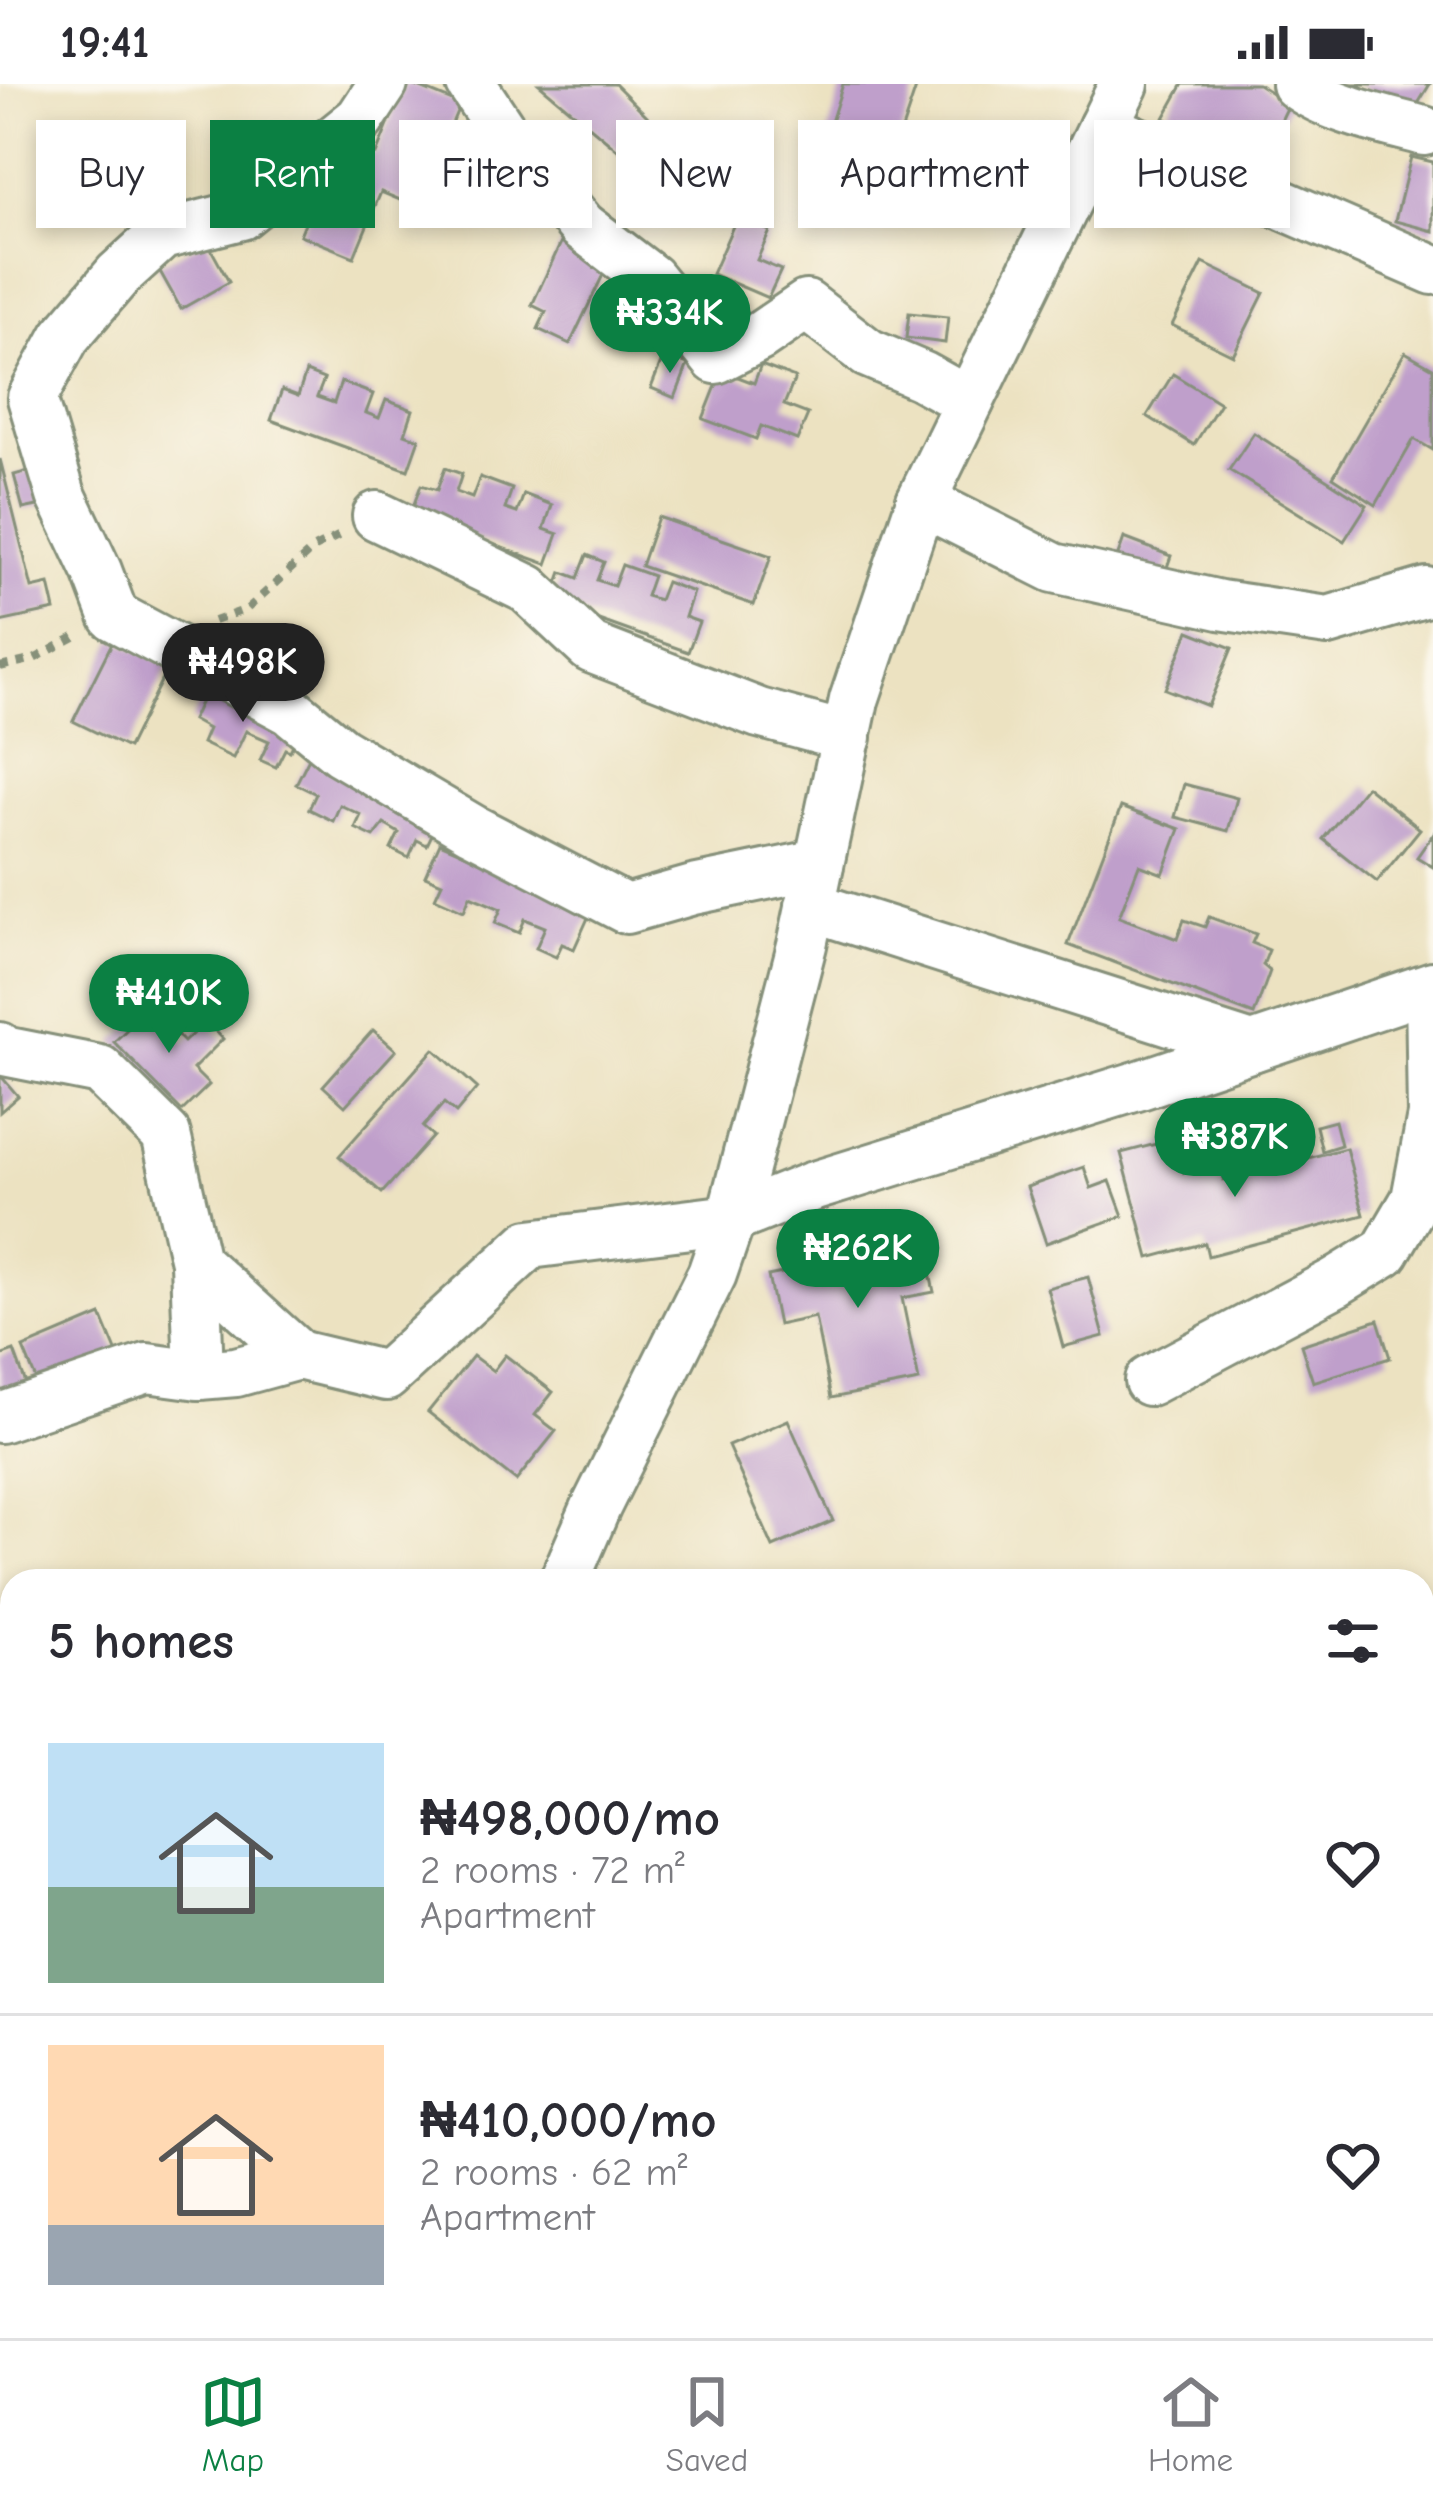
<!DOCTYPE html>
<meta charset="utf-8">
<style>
body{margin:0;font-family:"Comic Neue",sans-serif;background:#f7f7f7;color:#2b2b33;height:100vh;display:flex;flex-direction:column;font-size:45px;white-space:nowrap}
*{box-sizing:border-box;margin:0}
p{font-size:39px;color:#7c7c81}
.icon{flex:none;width:66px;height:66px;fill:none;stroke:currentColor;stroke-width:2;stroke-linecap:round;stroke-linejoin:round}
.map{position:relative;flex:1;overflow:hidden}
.details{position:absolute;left:0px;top:1485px;width:1434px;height:771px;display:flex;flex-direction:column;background:#fff;border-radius:36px 36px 0 0;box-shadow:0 6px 18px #0003}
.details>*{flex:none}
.guide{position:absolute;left:36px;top:36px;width:1362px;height:108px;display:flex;gap:24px}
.price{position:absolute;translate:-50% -102px;padding:0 27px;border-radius:42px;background:#0b8043;color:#fff;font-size:39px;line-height:78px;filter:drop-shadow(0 3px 6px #0008)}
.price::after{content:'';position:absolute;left:50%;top:72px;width:36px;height:27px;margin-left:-18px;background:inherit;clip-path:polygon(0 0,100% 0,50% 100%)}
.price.on{background:#222;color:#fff}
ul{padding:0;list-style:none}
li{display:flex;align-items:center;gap:36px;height:300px;padding:0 48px}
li+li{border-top:3px solid #e1e1e2}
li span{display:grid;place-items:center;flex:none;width:336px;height:240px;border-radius:0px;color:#555}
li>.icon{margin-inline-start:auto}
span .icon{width:144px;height:144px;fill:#fffc;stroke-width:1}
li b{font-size:51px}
h2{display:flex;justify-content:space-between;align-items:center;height:144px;padding:0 48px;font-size:51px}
.chip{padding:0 42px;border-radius:0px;background:#fff;box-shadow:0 6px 18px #0003;font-size:42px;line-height:108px}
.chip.on{background:#0b8043;color:#fff}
.status{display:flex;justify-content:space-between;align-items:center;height:84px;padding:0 60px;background:#fff;direction:ltr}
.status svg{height:33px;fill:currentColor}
.tab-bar{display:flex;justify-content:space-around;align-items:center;height:168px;border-top:3px solid #e1e1e2;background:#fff;font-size:33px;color:#7c7c81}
.tab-bar a{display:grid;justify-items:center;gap:6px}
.tab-bar .on{color:#0b8043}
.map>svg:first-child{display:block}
</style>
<div class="status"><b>19:41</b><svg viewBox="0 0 49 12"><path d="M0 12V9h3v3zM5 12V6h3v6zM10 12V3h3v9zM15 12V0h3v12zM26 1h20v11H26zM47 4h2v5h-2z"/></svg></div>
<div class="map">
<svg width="1433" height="2254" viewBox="0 0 1433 2254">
<rect width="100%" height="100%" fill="#fbf7ec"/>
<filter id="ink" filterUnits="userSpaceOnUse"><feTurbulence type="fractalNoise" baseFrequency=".00833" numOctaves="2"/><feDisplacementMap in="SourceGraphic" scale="24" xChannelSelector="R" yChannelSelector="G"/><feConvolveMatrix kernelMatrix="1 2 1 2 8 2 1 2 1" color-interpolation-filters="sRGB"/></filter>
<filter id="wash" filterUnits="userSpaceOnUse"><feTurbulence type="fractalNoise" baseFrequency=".004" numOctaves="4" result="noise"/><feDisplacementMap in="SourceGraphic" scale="48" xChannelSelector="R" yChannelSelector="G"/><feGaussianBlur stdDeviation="2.7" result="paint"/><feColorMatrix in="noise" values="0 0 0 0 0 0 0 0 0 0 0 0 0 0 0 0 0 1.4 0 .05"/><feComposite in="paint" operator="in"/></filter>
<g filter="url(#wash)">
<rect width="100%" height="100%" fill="#ece2c1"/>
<g id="blocks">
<g fill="#bf9fcb">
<polygon points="405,0 411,0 460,20 417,123 381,108 354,173 300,151 340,55 376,70"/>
<polygon points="539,0 615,0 658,43 625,72"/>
<polygon points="843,0 900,0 916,4 892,75 827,51"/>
<polygon points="1183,0 1258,0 1289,20 1260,80 1164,34"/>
<polygon points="1356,0 1430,0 1411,31"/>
<polygon points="1411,73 1433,78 1433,147 1395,137"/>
<polygon points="737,133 770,147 757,176 781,186 768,214 712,190"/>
<polygon points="564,152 611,174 570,260 538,245 546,228 532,221"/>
<polygon points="206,156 229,198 181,225 157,182"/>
<polygon points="1203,179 1264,209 1233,271 1172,241"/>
<polygon points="909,229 948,233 945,259 906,254"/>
<polygon points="1405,268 1433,284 1433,366 1414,355 1376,421 1333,393"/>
<polygon points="664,271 688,280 675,314 651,304"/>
<polygon points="761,281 795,294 784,321 808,330 797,356 761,342 756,355 703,335 722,287 754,299"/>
<polygon points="306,288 324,295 317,313 334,319 341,298 373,310 366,329 379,334 386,316 413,326 405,350 419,355 408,386 271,336 282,306 298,312"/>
<polygon points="1173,290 1220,319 1194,361 1147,332"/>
<polygon points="1254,349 1367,421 1344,457 1229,386"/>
<polygon points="0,375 32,504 49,500 55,526 0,538"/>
<polygon points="445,384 462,390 456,408 472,414 480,393 512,405 505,425 517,429 524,410 552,421 544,445 558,450 547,480 410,431 421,401 437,406"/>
<polygon points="32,386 42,421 23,425 14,391"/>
<polygon points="658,433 771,472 754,521 641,482"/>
<polygon points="1124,454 1171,472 1164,492 1117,474"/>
<polygon points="587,471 604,478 597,496 614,502 622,481 653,492 646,512 659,516 666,498 693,508 685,533 699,538 688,568 551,519 562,488 578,494"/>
<polygon points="1189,547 1232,564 1208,622 1165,605"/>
<polygon points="114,555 169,581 128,664 73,637"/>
<polygon points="210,598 302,643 290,667 285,665 276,683 260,676 269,657 246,647 233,674 202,659 208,645 192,636"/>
<polygon points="309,674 438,738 427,761 417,756 409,774 391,765 399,749 384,740 374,753 355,744 361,731 340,721 333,737 309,725 316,710 296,700"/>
<polygon points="1184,700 1237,714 1228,747 1175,733"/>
<polygon points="1366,702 1420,745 1377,798 1323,755"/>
<polygon points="1121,723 1180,745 1163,790 1139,781 1119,833 1177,855 1184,836 1205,843 1209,833 1256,850 1252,859 1269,866 1263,881 1270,887 1254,931 1068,861"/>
<polygon points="1433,750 1433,783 1417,773"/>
<polygon points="440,759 592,825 574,865 562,860 556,873 536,864 545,843 525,835 519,849 495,839 501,825 470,812 464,827 435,814 442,799 425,792"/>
<polygon points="150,923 184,958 206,937 223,955 193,985 209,1001 182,1027 114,958"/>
<polygon points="373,946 396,966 345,1022 323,1002"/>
<polygon points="434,965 477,1004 456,1029 444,1019 423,1043 433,1052 382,1109 339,1072"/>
<polygon points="0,991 18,1012 0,1028"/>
<polygon points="1335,1037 1341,1061 1322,1067 1316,1042"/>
<polygon points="1175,1055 1184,1089 1220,1080 1224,1096 1346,1064 1364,1131 1208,1172 1205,1159 1149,1174 1121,1069"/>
<polygon points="1084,1083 1091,1104 1110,1097 1123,1132 1046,1159 1027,1103"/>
<polygon points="875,1155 881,1165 923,1156 934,1208 902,1214 919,1297 831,1314 815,1233 778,1241 768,1192 811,1183 808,1169"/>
<polygon points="1088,1193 1104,1252 1063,1263 1047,1204"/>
<polygon points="101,1231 118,1272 40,1305 23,1264"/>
<polygon points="1378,1236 1390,1274 1313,1298 1301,1261"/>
<polygon points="14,1267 28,1305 0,1316 0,1272"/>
<polygon points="505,1271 553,1308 535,1331 556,1347 516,1397 428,1328 473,1272 493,1287"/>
<polygon points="788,1336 833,1437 773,1463 728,1362"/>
</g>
</g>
</g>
<g filter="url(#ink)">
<use href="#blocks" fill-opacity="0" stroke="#86907a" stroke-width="3"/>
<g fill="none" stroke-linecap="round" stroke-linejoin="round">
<g stroke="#86907a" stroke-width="54">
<g id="street">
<polyline points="383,0 360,35 241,131 162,151 118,191 65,253 32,314 61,411 97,487 114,532 290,626 340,667 472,745 626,825 693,806 819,780"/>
<polyline points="471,0 501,45 582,142 650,194 716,275 759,253 806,221 868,269 922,292 969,318"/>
<path d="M1296,0C1329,25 1383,36 1424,47"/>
<polyline points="1103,43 1433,186"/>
<polyline points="921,417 1054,484 1220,521 1328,537 1427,508"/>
<polyline points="377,432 528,505 591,564 759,629 847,653"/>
<polyline points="810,822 1252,963"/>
<polyline points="0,963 4,967 100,986 166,1051 195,1178 298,1271"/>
<polyline points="195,1178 199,1291"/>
<polyline points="1149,1297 1336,1198 1385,1168 1416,1115 1432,1031 1430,904"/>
<polyline points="0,1334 147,1284 199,1291 236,1288 298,1271 386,1292 530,1160 731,1135 811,1103 1137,1002 1433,902"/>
<polyline points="564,1497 597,1421 712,1190 731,1135 802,861 854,616 921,417 1124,0"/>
<polyline points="0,1710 12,1729"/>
<polyline points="0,2061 12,2049"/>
</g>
</g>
<g stroke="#86907a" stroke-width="8" stroke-dasharray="9 9" stroke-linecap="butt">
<polyline points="214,537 247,525 314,464 344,449"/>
<polyline points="0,583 34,575 80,550"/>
</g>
<use href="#street" stroke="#fff" stroke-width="48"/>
</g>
</g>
</svg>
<b class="price" style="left:670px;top:292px">₦334K</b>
<b class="price on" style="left:243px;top:641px">₦498K</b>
<b class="price" style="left:169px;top:972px">₦410K</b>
<b class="price" style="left:1235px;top:1116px">₦387K</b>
<b class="price" style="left:858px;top:1227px">₦262K</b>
<div class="guide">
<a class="chip">Buy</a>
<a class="chip on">Rent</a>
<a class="chip">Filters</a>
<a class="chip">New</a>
<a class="chip">Apartment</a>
<a class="chip">House</a>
</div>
<section class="details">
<h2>5 homes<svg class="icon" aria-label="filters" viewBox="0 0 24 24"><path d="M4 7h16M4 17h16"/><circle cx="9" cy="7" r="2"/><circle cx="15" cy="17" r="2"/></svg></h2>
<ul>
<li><span style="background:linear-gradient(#bfe0f5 60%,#7fa58c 0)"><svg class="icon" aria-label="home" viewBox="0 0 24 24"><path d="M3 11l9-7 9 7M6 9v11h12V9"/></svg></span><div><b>₦498,000/mo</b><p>2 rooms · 72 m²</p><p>Apartment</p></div><svg class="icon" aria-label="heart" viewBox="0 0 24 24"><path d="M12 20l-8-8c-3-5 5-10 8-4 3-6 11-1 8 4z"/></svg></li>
<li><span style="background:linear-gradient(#ffd9b3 75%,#9aa5b1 0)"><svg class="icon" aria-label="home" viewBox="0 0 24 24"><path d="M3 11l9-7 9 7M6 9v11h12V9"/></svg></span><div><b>₦410,000/mo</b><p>2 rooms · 62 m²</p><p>Apartment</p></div><svg class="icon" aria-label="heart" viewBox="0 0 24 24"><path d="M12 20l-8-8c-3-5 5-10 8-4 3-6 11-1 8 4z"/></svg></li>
</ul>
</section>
</div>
<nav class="tab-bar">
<a class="on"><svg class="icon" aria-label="map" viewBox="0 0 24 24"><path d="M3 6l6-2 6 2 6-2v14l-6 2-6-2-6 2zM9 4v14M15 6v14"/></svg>Map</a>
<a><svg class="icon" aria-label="saved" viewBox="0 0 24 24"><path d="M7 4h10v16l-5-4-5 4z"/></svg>Saved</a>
<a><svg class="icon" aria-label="home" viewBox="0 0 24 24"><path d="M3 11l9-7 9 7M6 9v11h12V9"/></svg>Home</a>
</nav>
